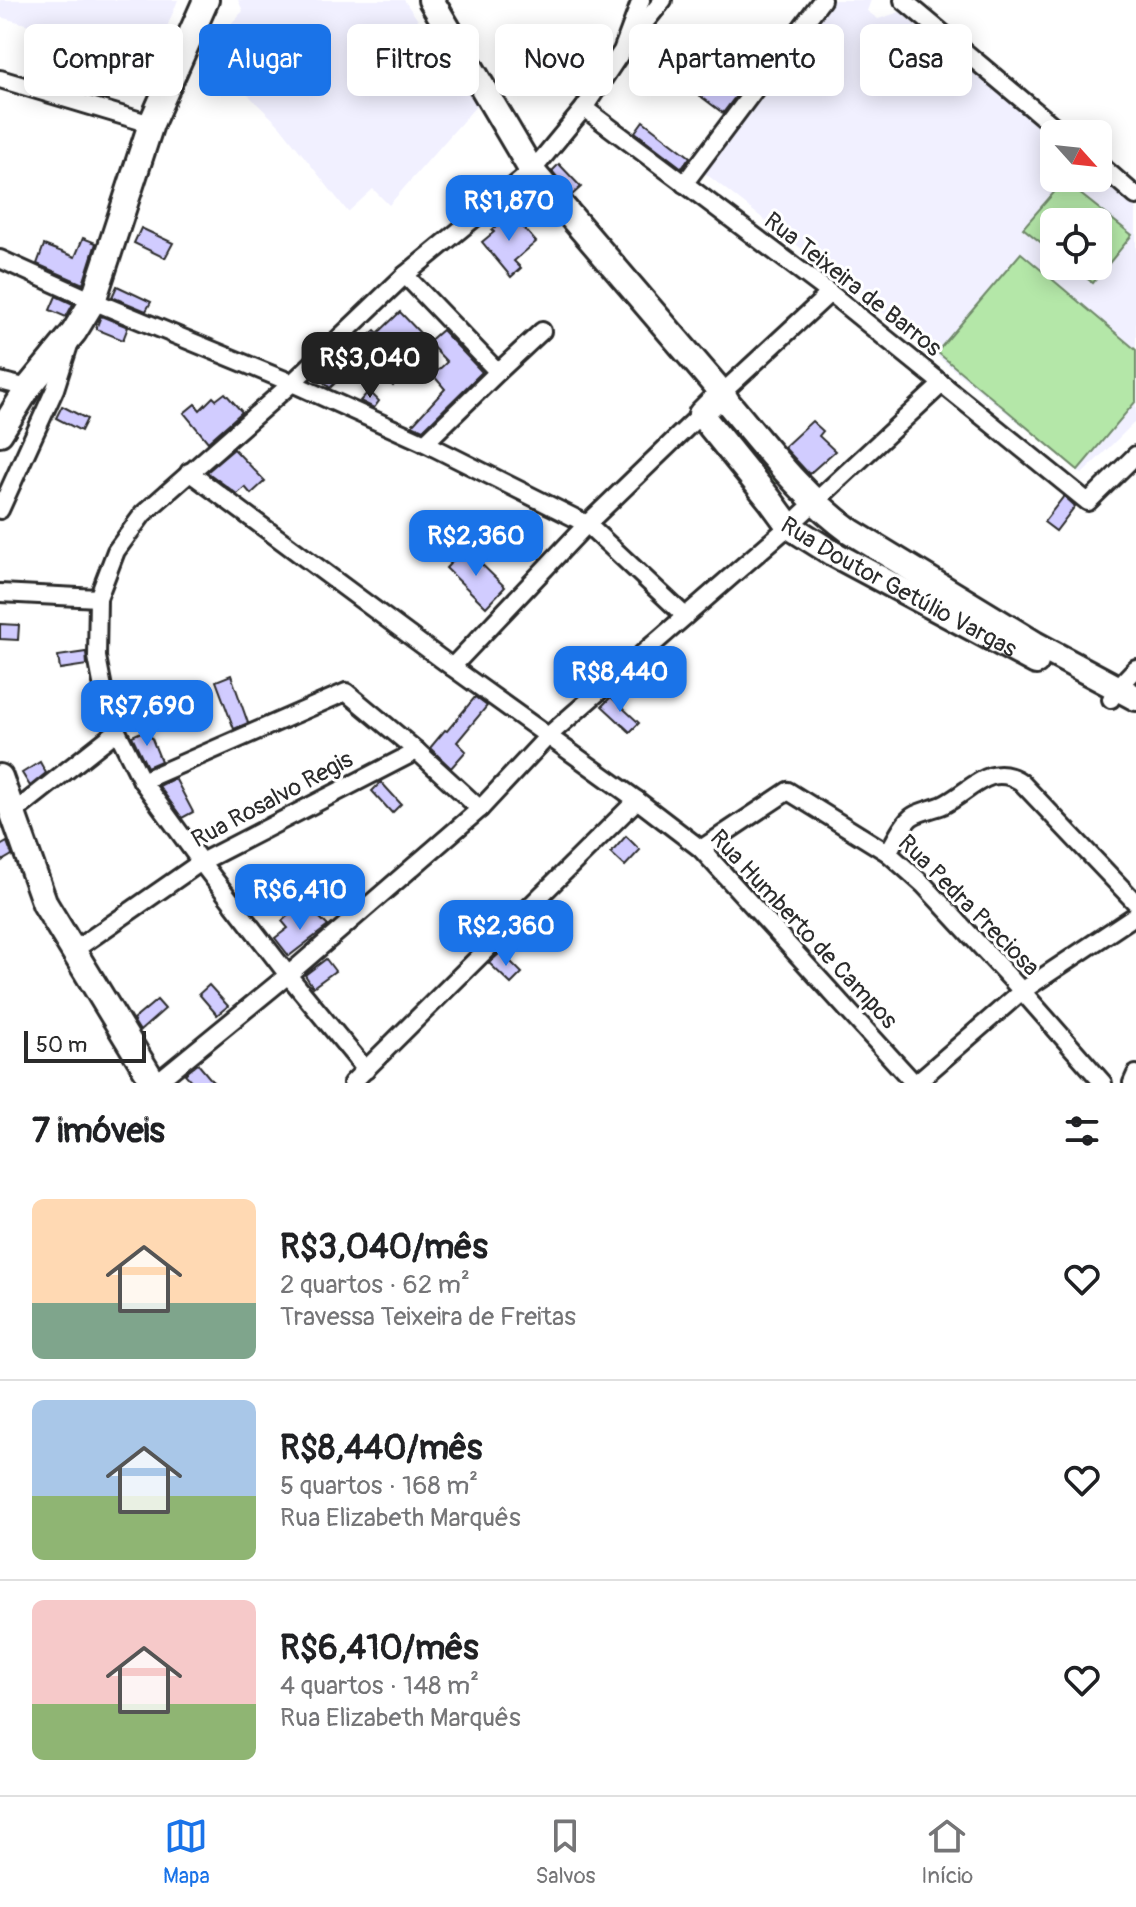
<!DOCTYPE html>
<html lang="pt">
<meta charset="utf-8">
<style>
body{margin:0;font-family:Pangolin,sans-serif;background:#f2f2f2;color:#202124;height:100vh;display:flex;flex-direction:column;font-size:30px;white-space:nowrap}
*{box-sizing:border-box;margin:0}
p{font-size:26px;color:#757577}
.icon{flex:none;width:44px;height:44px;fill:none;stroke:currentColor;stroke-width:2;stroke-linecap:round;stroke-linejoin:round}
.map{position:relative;height:1083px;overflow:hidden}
.drawer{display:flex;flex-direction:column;background:#fff;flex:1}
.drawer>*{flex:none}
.guide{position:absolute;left:24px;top:24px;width:1088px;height:72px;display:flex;gap:16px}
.needle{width:52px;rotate:117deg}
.buttons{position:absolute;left:1040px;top:120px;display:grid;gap:16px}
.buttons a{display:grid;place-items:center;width:72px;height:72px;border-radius:12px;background:#fff;box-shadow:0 4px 20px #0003;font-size:40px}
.scale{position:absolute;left:24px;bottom:20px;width:122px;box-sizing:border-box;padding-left:8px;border:4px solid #2b2b2b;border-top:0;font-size:22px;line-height:28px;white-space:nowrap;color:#2b2b2b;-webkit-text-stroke:6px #fff;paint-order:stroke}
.price{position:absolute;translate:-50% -68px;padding:0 18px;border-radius:16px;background:#1a73e8;color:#fff;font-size:26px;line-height:52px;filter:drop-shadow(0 2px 4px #0008)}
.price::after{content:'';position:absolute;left:50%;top:48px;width:24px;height:18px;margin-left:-12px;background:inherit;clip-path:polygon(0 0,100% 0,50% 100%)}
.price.on{background:#222;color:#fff}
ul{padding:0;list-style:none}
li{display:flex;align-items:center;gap:24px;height:200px;padding:0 32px}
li+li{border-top:2px solid #e0e0e0}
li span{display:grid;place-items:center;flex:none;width:224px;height:160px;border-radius:12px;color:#555}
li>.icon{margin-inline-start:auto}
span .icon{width:96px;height:96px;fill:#fffc;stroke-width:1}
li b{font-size:34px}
h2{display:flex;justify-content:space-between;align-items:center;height:96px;padding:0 32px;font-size:34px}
.chip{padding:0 28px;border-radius:12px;background:#fff;box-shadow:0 4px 20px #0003;font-size:28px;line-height:72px}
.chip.on{background:#1a73e8;color:#fff}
.dock{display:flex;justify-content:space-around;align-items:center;height:112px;border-top:2px solid #e0e0e0;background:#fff;font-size:22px;color:#757577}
.dock a{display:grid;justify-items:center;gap:4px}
.dock .on{color:#1a73e8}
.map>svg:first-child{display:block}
</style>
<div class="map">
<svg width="1136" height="1083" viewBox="0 0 1136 1083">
<rect width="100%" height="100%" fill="#fff"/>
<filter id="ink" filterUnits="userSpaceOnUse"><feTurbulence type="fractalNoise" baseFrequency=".0125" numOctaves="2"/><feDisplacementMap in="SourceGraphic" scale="16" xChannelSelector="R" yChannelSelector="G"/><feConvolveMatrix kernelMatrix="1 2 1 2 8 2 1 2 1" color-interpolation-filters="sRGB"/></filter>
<g filter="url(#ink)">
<g fill="#f1f0ff" fill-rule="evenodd">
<polygon points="0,0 178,0 154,59 0,17"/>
<polygon points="238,0 404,0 477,105 389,205 373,189 348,212 279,125 204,52 243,11"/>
<path d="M827,0H871L867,11L878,19L900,12L1054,140V178L1098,177L1136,208V421L1082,474L914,337L701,170ZM1054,222H1098V266H1054Z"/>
</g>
<g fill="#b4e7a8" stroke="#70896a" stroke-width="2">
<polygon points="1064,181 1132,235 1093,283 1071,266 1098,266 1098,222 1054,222 1054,253 1023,228"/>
<polygon points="1021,253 1136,350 1136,401 1078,470 937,352"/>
<polygon points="724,410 785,483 769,483 721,421"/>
</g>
<g fill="#d1ccff" stroke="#2b2b2b" stroke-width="2">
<polygon points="738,41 764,59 723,113 695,92 710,71 707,68 714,57 722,63"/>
<polygon points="593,66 597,69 577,98 572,93"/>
<polygon points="643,121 690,157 682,168 635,132"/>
<polygon points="559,164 581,187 572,195 552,171"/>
<polygon points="511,213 536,242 514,261 521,268 511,277 482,242 494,232 492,230"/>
<polygon points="141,228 173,243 165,258 134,243"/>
<polygon points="83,238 96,243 83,284 37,264 44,245 75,257"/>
<polygon points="117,286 151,302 146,311 112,297"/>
<polygon points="56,296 73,304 66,317 50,310"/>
<polygon points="400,312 422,335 398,357 412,373 401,382 398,379 393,386 358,345 375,330 378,333"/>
<polygon points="101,316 128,327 123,340 96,329"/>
<polygon points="442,330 482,372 423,430 412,425 445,389 433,375 447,362 428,342"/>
<polygon points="339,359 349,370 330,388 319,378"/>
<polygon points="369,391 379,401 374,408 360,401"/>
<polygon points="225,393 242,412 208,442 184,413 195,404 200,410 213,397 216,400"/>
<polygon points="62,406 87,419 81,431 56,418"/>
<polygon points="812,421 823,431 819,436 835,451 809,474 784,447"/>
<polygon points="234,449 265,481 251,494 245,487 237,494 207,472"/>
<polygon points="1064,496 1075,506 1056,531 1044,522"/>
<polygon points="465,548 505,587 486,607 446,568"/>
<polygon points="0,624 19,625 18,640 0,639"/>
<polygon points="86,652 87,665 60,669 58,656"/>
<polygon points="231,675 248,723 234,729 216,681"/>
<polygon points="475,697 487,706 457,742 466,751 451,768 430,748 445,730 447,731"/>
<polygon points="611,697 639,723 630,732 602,706"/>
<polygon points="148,729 161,761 147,767 132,736"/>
<polygon points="40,762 46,773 30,786 22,773"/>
<polygon points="175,778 193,812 182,818 159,786"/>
<polygon points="381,782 401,804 392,813 372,791"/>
<polygon points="626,836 640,850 625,866 611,853"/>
<polygon points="7,842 12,855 0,862 0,846"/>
<polygon points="313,911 328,926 289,956 275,938 288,928 282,921 292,912 302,922"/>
<polygon points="501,952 522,973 511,984 489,963"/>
<polygon points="326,959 335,971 313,987 305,975"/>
<polygon points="209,985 228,1006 217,1015 199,994"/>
<polygon points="157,1000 165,1009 140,1031 133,1020"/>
<polygon points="198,1064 214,1083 193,1083 185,1074"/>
</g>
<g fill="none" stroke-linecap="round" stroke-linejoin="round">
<g stroke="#2b2b2b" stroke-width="22">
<g id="street">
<polyline points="903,0 1063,134"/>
<polyline points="633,37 663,0"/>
<polyline points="0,79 151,124"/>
<polyline points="584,108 830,293 1088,502 1136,455"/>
<polyline points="1098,163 1136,196"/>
<polyline points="684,184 822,0"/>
<polyline points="0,259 93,301 292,383 425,443 587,524 685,616"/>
<polyline points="405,275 498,372"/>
<polyline points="0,381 28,388"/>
<polyline points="722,393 830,293"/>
<polyline points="425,443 498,372 542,331"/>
<polyline points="189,472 452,667 637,800 701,849 914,1083"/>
<polyline points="0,510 55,389 69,345"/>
<polyline points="0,593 98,598"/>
<polyline points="452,667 587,524 701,414"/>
<polyline points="1111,699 1116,689 1136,668"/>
<polyline points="142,781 346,692 417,751 480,809"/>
<polyline points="13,813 117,731"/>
<polyline points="701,849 788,791 888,853 924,885 1022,991 1103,1083"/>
<path d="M888,853C893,844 904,821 913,816C921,811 933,809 943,805C970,792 990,761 1021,782L1136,903"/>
<polyline points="73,951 201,862 417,751"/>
<polyline points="366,1070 288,975 201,862 142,781 117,731 104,693 97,657 98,598 116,551 143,514 292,383 405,275 532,171 584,108 622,51 641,0"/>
<polyline points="156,1083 288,975 480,809 549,735 789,526 942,384"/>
<polyline points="352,1083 637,800"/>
<polyline points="916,1083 1022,991 1136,915"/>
<polyline points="1132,1083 1136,1074"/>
</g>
</g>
<g stroke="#2b2b2b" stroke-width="30">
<g id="secondary">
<path d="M431,0L532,171L722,393L728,403C766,448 802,496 850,531L1035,644L1136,698"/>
<path id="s1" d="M722,393L701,414L702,416L770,500L789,526L832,553L1036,662"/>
<polyline points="0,433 28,388 74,332 93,301 151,124 206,0"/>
<polyline points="0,777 45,904 154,1083"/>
</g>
</g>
<use href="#street" stroke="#fff" stroke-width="16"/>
<use href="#secondary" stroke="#fff" stroke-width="24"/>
</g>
</g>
<g text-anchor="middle" stroke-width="6" stroke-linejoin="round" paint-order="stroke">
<g font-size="24" fill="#2b2b2b" stroke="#fff">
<text transform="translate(853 284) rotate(38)" y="8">Rua Teixeira de Barros</text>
<text dy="8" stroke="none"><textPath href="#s1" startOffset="298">Rua Doutor Getúlio Vargas</textPath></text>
<text transform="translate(272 799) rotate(-28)" y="8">Rua Rosalvo Regis</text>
<text transform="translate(969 905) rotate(45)" y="8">Rua Pedra Preciosa</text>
<text transform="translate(804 929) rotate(47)" y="8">Rua Humberto de Campos</text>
</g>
</g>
</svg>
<div class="buttons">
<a><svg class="needle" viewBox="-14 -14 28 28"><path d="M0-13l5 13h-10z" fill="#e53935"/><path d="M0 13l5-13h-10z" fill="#757577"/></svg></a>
<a><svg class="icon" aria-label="locate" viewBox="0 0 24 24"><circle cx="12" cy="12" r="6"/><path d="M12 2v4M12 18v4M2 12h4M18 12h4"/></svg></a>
</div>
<div class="scale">50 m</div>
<b class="price" style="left:509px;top:243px">R$1,870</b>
<b class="price on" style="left:370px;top:400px">R$3,040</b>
<b class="price" style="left:476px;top:578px">R$2,360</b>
<b class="price" style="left:620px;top:714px">R$8,440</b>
<b class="price" style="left:147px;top:748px">R$7,690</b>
<b class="price" style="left:300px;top:932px">R$6,410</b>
<b class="price" style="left:506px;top:968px">R$2,360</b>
<div class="guide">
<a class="chip">Comprar</a>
<a class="chip on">Alugar</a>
<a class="chip">Filtros</a>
<a class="chip">Novo</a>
<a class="chip">Apartamento</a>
<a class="chip">Casa</a>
</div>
</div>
<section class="drawer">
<h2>7 imóveis<svg class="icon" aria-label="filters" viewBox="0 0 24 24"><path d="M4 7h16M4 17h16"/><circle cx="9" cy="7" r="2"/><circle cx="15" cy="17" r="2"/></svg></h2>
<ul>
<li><span style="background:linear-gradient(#ffd9b3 65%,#7fa58c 0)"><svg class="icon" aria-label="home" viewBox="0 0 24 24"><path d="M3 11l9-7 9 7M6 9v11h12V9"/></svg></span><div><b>R$3,040/mês</b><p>2 quartos · 62 m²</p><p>Travessa Teixeira de Freitas</p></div><svg class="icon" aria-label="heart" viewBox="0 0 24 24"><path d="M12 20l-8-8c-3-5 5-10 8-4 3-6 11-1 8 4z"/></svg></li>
<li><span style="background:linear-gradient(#a9c7e8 60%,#8fb573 0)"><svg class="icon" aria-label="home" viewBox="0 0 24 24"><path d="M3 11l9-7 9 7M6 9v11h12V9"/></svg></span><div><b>R$8,440/mês</b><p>5 quartos · 168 m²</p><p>Rua Elizabeth Marquês</p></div><svg class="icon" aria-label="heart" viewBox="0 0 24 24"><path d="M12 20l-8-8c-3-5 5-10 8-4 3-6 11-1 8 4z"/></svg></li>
<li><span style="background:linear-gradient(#f6c9c9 65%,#8fb573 0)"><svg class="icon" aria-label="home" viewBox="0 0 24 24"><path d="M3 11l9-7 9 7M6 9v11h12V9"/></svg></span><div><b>R$6,410/mês</b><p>4 quartos · 148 m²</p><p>Rua Elizabeth Marquês</p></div><svg class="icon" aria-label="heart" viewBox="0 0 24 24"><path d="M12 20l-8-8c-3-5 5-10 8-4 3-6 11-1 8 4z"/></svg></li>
</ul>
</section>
<nav class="dock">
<a class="on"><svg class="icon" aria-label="map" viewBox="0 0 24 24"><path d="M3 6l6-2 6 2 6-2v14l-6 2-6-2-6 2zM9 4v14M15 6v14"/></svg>Mapa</a>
<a><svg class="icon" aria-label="saved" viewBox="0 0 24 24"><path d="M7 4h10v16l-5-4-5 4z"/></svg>Salvos</a>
<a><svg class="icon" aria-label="home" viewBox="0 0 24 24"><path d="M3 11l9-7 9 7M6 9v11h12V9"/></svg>Início</a>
</nav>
